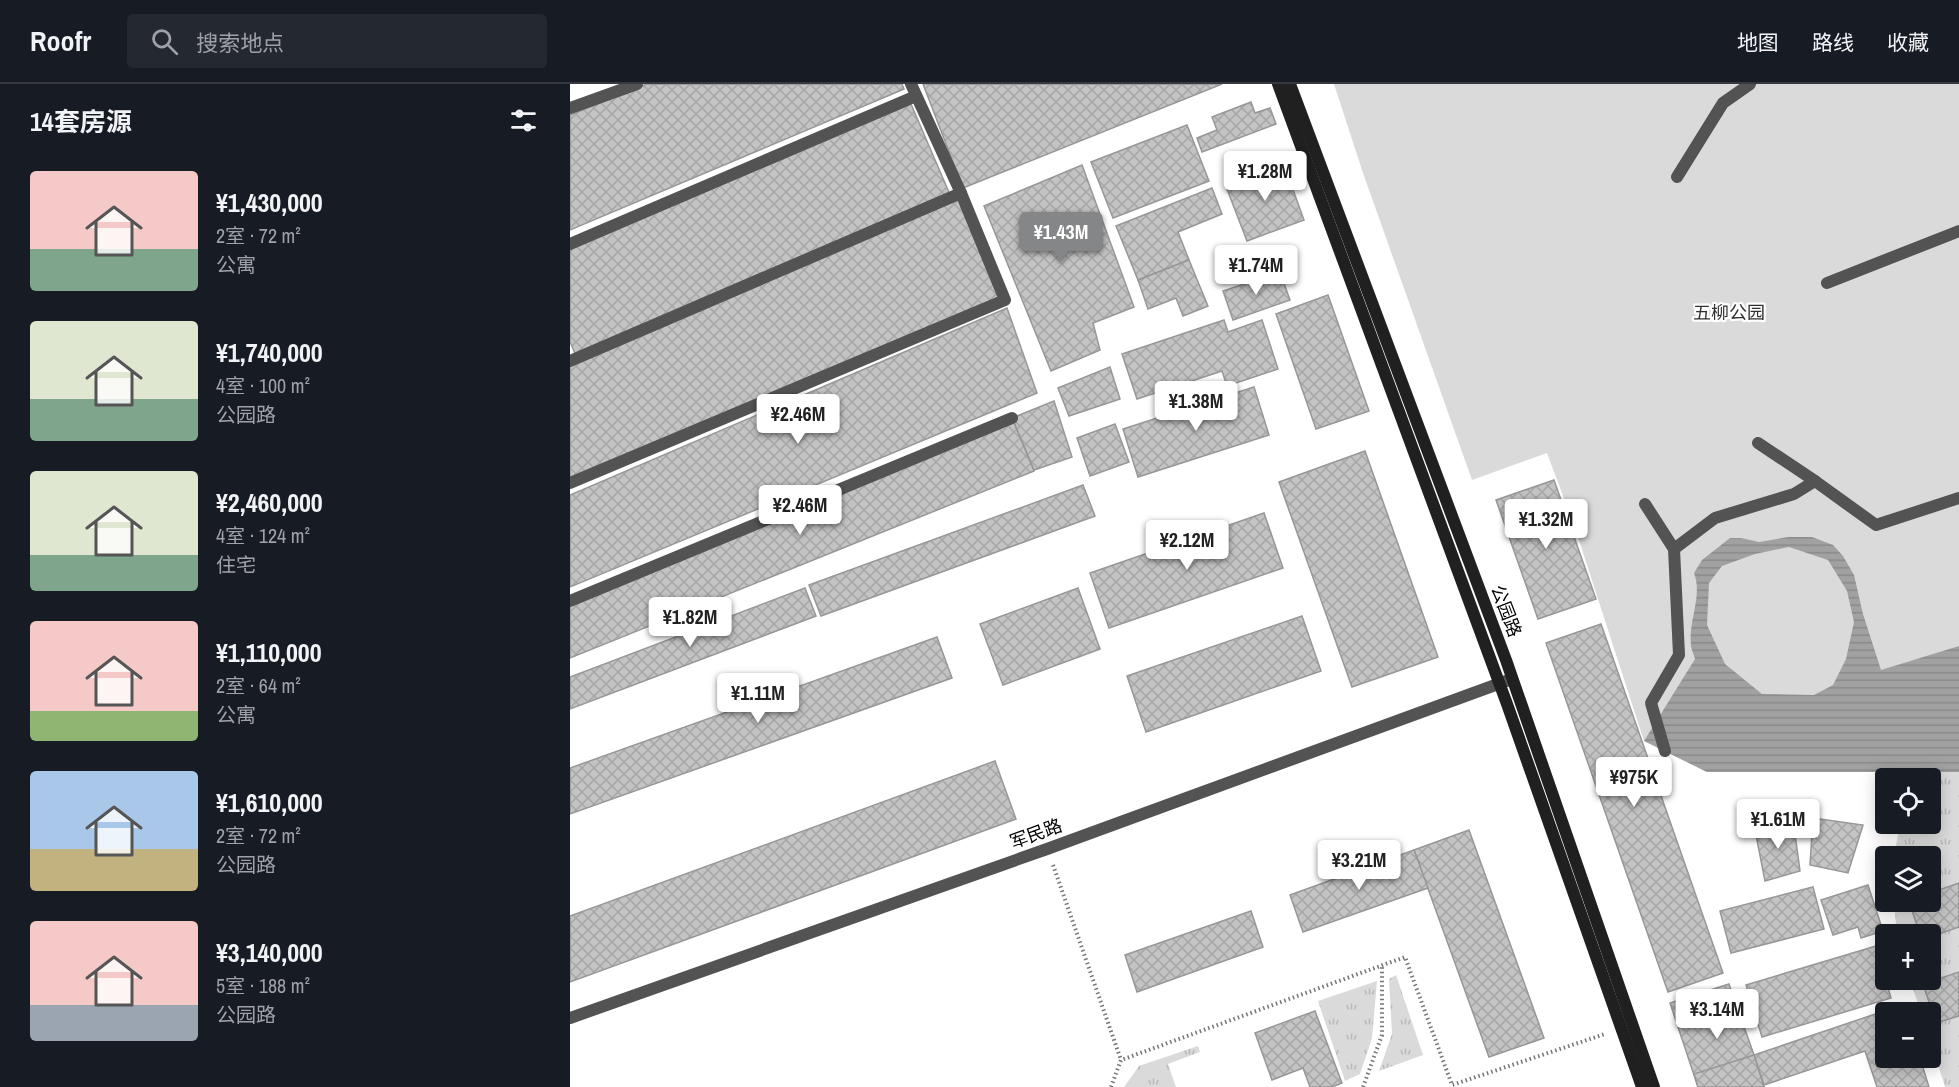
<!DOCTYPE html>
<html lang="zh">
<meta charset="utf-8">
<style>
body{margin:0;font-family:"Archivo Narrow","Noto Sans SC",sans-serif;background:#242831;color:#f1f3f6;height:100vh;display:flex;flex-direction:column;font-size:22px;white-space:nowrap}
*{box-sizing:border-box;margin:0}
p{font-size:20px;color:#9ea1a6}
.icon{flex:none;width:33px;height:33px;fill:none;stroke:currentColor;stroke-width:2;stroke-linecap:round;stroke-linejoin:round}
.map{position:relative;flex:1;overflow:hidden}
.side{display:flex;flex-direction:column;background:#171b24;width:570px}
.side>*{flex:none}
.buttons{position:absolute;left:1305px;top:684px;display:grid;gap:12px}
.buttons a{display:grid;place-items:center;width:66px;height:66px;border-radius:6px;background:#171b24;box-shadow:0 3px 15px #0003;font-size:30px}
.price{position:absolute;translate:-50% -51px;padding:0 14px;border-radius:6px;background:#fff;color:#222;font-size:20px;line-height:39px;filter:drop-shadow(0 2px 3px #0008)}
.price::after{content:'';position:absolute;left:50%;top:36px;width:18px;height:14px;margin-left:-9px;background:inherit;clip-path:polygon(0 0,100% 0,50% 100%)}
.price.active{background:#858687;color:#fff}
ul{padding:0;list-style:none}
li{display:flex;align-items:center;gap:18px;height:150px;padding:0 30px}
li span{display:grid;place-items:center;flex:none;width:168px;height:120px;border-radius:6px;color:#555}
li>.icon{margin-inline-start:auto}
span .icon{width:72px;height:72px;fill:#fffc;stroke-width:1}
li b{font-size:26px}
h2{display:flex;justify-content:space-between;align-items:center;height:72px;padding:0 30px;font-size:26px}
header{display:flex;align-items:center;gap:36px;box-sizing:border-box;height:84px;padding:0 30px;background:#171b24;border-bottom:2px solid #363941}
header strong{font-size:28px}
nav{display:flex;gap:33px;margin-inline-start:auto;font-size:21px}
.search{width:420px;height:54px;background:#242831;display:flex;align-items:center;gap:15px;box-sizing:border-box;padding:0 21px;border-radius:6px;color:#9ea1a6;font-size:22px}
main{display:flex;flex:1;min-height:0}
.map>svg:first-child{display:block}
</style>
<header>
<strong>Roofr</strong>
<div class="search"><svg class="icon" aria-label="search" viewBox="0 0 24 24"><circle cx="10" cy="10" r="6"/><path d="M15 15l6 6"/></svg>搜索地点</div>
<nav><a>地图</a><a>路线</a><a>收藏</a></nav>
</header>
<main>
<section class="side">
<h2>14套房源<svg class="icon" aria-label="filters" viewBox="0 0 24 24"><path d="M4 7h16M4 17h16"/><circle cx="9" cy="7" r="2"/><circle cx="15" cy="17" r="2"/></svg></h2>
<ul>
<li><span style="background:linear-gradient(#f6c9c9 65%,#7fa58c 0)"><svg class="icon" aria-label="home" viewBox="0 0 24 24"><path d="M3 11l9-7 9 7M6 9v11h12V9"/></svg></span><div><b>¥1,430,000</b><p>2室 · 72 m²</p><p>公寓</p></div></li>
<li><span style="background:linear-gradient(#dfe7d0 65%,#7fa58c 0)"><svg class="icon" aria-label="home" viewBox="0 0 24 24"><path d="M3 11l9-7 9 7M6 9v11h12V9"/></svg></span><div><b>¥1,740,000</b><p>4室 · 100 m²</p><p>公园路</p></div></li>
<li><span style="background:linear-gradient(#dfe7d0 70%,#7fa58c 0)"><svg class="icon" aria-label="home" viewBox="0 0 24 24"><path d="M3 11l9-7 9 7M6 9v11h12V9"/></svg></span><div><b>¥2,460,000</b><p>4室 · 124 m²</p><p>住宅</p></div></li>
<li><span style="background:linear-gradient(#f6c9c9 75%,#8fb573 0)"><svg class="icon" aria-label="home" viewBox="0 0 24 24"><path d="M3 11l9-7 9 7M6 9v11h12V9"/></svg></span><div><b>¥1,110,000</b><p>2室 · 64 m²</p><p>公寓</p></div></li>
<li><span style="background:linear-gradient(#a9c7e8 65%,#c2b280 0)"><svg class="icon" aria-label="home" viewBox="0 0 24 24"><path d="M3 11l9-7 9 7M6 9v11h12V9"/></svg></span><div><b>¥1,610,000</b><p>2室 · 72 m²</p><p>公园路</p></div></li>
<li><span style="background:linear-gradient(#f6c9c9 70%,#9aa5b1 0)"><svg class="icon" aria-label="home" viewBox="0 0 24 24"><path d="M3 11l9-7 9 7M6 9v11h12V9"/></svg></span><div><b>¥3,140,000</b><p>5室 · 188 m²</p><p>公园路</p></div></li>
</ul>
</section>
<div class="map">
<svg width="1389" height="1003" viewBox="0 0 1389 1003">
<defs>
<pattern id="grass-tufts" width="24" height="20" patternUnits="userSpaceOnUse" patternTransform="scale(1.5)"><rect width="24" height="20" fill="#dadada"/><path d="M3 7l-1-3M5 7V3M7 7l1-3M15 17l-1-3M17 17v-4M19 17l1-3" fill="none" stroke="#b9b9b9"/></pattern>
<pattern id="water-rules" width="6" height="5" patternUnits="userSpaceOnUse" patternTransform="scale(1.5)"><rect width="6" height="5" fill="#a1a1a1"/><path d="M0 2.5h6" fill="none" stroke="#898989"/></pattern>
<pattern id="building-cross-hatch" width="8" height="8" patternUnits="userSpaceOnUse" patternTransform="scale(1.5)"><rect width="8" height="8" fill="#c3c3c3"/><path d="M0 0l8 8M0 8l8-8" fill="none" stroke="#a6a6a6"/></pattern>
</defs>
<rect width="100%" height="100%" fill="#fff"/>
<g fill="url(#grass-tufts)">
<polygon points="1341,688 1389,688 1389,1003 1375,1003 1361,958 1360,928 1351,928 1340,896 1360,896 1360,850 1327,850 1324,818 1360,818 1360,772 1324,772 1330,740 1360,740 1360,694 1340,694"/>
<polygon points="826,891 853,971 809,987 822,950 819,895"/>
<polygon points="807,897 802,954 790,990 775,997 748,917"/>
<polygon points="628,962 630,968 598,980 606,1003 554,1003 569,982"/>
</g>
<polygon fill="#dadada" points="764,0 1389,0 1389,688 1137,688 1074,657 1005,444 977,369 902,396 793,89"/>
<path fill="url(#water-rules)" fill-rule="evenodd" d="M1218,453H1242L1263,461L1273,472L1284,491L1293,530L1311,586L1389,562V688H1137L1074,657L1125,575C1124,570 1121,565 1121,561C1118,537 1133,512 1124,489L1132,476L1160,454H1171L1189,458ZM1219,463L1258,476L1277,507L1284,538L1276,575L1263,601L1244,611L1192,610L1155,580L1137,541L1139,499L1152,482L1185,470Z"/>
<g fill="url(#building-cross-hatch)" stroke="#979797" stroke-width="1.5">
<polygon points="77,0 332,0 334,5 0,146 0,31"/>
<polygon points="353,0 652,0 393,104"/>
<polygon points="681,18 685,29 700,24 706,40 632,68 627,54 647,46 642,33"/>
<polygon points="341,20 381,113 7,274 0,258 0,165"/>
<polygon points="617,41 639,97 543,134 521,78"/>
<polygon points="713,78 734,136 677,157 655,100"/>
<polygon points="512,81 564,223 523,239 530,266 481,287 414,122"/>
<polygon points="642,104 652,130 608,148 619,176 568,196 546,142"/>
<polygon points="391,109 435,216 0,399 0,277"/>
<polygon points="619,176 638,222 613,232 606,214 578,225 568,196"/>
<polygon points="710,188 720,216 663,236 653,207"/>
<polygon points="758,211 799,327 746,345 706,230"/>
<polygon points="437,224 467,309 0,503 0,411"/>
<polygon points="654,236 658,248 692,236 708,285 657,302 652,287 567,315 552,270"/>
<polygon points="540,283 550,315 499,332 488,304"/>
<polygon points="684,303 699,351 568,393 553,345"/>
<polygon points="484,317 502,373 464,386 442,334"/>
<polygon points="442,334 464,387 0,574 0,517"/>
<polygon points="545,340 559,378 520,392 507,354"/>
<polygon points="795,367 868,573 782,603 709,398"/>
<polygon points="984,396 1026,515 968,535 926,416"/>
<polygon points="513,401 525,432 251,532 239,501"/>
<polygon points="694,429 713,484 539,544 520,489"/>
<polygon points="235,504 246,532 0,625 0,593"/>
<polygon points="508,504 530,565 433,601 410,540"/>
<polygon points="732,532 751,587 576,648 557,592"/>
<polygon points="1031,540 1153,889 1098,908 976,559"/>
<polygon points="367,553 382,594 0,730 0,684"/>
<polygon points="425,677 446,735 0,898 0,832"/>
<polygon points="1243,734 1293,741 1278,789 1240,781"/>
<polygon points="1223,735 1230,787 1195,797 1185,746"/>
<polygon points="899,746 974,954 919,973 844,766"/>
<polygon points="844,766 858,804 733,848 720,811"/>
<polygon points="1389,799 1389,843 1360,853 1360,850 1350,850 1339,818 1360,818 1360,809"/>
<polygon points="1298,801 1313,847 1291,854 1288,843 1263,851 1251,816"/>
<polygon points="1243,803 1254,845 1161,869 1150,827"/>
<polygon points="681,827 693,863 567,908 555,871"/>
<polygon points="1306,862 1321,914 1192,953 1176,901"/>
<polygon points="1389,888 1389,932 1366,939 1353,900"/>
<polygon points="1159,900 1184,971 1194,1003 1128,1003 1100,919"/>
<polygon points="1326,923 1327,928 1316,928 1316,974 1350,974 1359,1003 1307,1003 1295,967 1194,1001 1184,971"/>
<polygon points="745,927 772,999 762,1003 740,1003 733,984 702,996 685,949"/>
<polygon points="1184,971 1194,1003 1128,1003 1124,990"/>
</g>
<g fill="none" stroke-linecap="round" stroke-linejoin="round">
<g stroke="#757575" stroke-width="4" stroke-dasharray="1.5 3" stroke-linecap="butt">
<polyline points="483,781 551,976"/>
<polyline points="541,1003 551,976 835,873 882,1001 1035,950"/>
<polyline points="793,1003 812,951 812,881"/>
</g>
<g stroke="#535353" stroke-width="12">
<polyline points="0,24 67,0"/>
<polyline points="1107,93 1153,19 1180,0"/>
<polyline points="0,160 346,12"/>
<polyline points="1257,199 1389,147"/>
<polyline points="0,277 391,109"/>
<polyline points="1245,397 1306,441 1389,414"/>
<polyline points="0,399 435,216 391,109 341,0"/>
<polyline points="1075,420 1104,465 1145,434 1224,410 1245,397 1188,359"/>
<polyline points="0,517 442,334"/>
<polyline points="1095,667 1081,619 1109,571 1104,465"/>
<polyline points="0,934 477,765 939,596"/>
</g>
<g stroke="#202020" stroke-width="12">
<polyline points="708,0 937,620 1072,1003"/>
<polyline points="720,0 936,576 1084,1003"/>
</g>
</g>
<g text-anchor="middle" stroke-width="4.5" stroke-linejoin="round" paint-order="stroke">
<g font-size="18" fill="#313131" stroke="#fff">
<text x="1159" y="235">五柳公园</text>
</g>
<g font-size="18" fill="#000" stroke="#fff">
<text transform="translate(936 527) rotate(69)" y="6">公园路</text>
<text transform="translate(466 750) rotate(-20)" y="6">军民路</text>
</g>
</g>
</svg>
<div class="buttons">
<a><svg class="icon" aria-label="locate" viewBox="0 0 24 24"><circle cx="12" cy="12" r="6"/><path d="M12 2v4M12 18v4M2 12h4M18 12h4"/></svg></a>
<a><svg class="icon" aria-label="layers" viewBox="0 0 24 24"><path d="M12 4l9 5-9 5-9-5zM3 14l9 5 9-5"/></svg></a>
<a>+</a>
<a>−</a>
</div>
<b class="price" style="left:695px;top:118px">¥1.28M</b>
<b class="price active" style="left:491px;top:179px">¥1.43M</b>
<b class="price" style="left:686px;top:212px">¥1.74M</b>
<b class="price" style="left:626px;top:348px">¥1.38M</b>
<b class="price" style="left:228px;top:361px">¥2.46M</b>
<b class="price" style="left:230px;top:452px">¥2.46M</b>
<b class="price" style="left:976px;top:466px">¥1.32M</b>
<b class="price" style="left:617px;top:487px">¥2.12M</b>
<b class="price" style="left:120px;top:564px">¥1.82M</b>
<b class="price" style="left:188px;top:640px">¥1.11M</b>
<b class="price" style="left:1064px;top:724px">¥975K</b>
<b class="price" style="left:1208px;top:766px">¥1.61M</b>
<b class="price" style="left:789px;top:807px">¥3.21M</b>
<b class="price" style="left:1147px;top:956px">¥3.14M</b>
</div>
</main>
